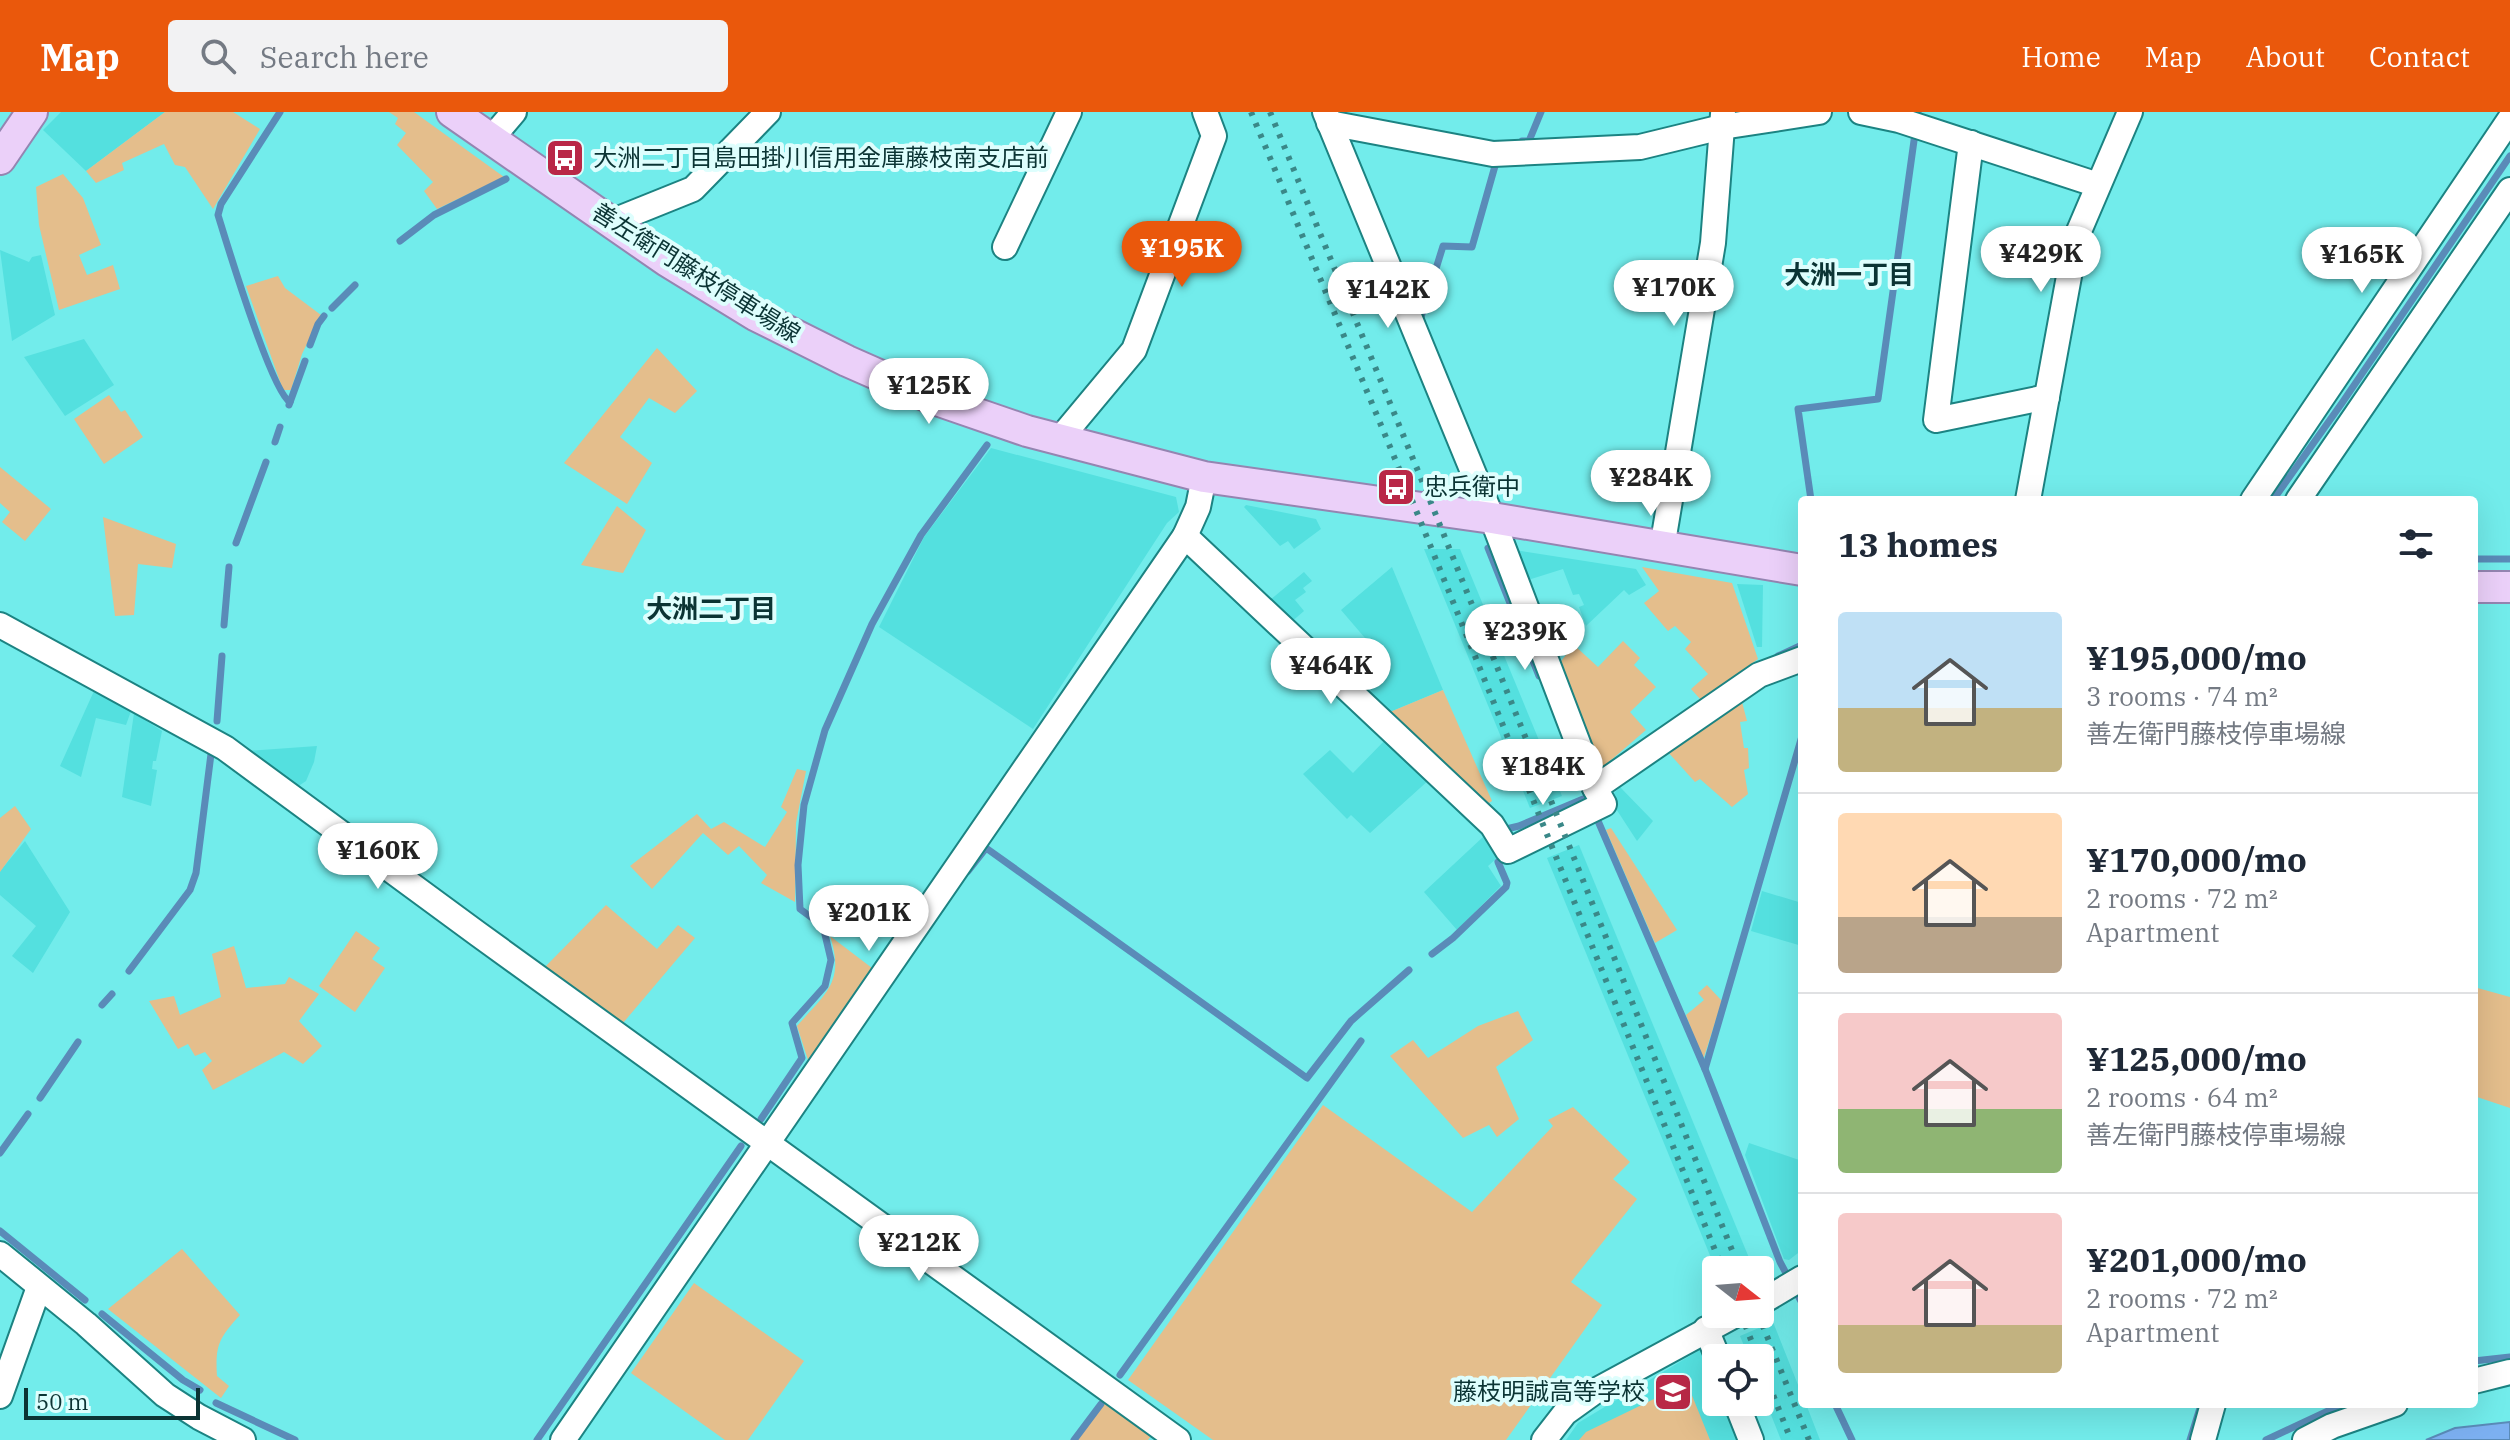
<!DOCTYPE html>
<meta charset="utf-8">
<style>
body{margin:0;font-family:"IBM Plex Serif","Noto Sans JP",serif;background:#f2f2f3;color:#1f2937;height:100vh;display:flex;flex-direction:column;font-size:30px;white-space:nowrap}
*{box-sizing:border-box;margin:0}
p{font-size:26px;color:#747a83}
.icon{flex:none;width:44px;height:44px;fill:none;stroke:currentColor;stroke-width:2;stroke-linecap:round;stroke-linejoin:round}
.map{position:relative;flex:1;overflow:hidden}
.side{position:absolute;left:1798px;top:384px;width:680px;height:912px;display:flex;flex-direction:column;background:#fff;border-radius:8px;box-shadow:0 8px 32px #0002}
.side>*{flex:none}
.needle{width:52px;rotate:107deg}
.buttons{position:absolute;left:1702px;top:1144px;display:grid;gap:16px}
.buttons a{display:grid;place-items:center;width:72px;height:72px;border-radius:8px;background:#fff;box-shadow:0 8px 32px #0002;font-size:40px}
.scale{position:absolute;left:24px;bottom:20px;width:176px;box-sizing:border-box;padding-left:8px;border:4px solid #0b3434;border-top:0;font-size:22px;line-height:28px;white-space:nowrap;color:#0b3434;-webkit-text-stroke:6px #defefd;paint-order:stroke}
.price{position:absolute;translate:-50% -68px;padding:0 18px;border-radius:28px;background:#fff;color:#222;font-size:26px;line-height:52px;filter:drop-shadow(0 2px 4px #0008)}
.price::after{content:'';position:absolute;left:50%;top:48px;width:24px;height:18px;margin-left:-12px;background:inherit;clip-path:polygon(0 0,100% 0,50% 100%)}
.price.on{background:#ea580c;color:#fff}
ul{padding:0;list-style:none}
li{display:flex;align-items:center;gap:24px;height:200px;padding:0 40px}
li+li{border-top:2px solid #e0e1e3}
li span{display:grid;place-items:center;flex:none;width:224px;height:160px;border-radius:8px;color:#555}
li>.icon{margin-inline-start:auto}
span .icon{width:96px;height:96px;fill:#fffc;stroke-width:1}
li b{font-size:34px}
h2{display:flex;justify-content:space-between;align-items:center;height:96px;padding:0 40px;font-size:34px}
header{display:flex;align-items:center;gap:48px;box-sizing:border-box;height:112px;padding:0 40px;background:#ea580c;color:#fff}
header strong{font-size:38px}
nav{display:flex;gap:44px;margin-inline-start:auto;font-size:28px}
.search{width:560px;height:72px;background:#f2f2f3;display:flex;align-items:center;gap:20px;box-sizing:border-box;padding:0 28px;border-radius:8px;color:#747a83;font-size:30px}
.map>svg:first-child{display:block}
</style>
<header>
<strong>Map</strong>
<div class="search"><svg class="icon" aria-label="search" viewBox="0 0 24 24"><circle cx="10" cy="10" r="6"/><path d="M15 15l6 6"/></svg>Search here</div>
<nav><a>Home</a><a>Map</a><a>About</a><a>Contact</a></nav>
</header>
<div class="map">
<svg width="2510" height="1328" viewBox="0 0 2510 1328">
<rect width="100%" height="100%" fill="#72eceb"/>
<g fill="#54e0df">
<polygon points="61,0 165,0 86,59 43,18"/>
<polygon points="0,138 29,150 32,145 41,143 55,203 12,229"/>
<polygon points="84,227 114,273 65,304 24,245"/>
<polygon points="991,336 1176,385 1179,400 1167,411 1033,617 879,515 924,425"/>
<polygon points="1246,393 1316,407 1321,417 1294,437 1288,429 1280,434 1244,395"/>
<polygon points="1424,437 1460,437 1562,684 1530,696"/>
<polygon points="1514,438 1636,457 1646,473 1629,483 1624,478 1586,514 1579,495 1584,493 1579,482 1573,483 1563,457 1528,468"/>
<polygon points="1392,455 1443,578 1390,600 1339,550 1365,526 1341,498"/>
<polygon points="1304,460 1312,469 1303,476 1306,480 1295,488 1304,499 1290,511 1270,488"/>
<polygon points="1737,472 1763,473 1762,535 1757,535"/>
<polygon points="94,579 131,599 126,613 96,606 81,665 60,654"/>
<polygon points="134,601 162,619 156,649 153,649 152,657 157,658 151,694 122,685"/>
<polygon points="1388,625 1430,667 1370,721 1351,703 1347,707 1303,662 1330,638 1353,661"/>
<polygon points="317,634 314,650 306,669 297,675 245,639"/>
<polygon points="1620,675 1653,709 1637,729 1609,686"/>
<polygon points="1483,725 1498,745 1488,754 1501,774 1457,818 1424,780"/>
<polygon points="25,729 70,800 33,861 12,844 36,814 0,783 0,759"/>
<polygon points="1579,733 1754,1158 1716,1158 1547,746"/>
<polygon points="1762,779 1802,791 1802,834 1751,819"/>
<polygon points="1749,1031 1802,1049 1802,1138 1789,1148 1784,1147 1745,1043"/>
<polygon points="1773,1210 1802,1283 1802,1292 1806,1292 1820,1328 1781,1328 1760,1275 1760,1246 1749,1246 1740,1224"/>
<polygon points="1703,1236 1716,1269 1716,1290 1724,1290 1739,1328 1566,1328 1578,1311"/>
</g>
<g fill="#e4be8c">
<polygon points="165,0 233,0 260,17 213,97 185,55 175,53 164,32 122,51 124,58 96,71 86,59"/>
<polygon points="389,0 414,0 504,65 437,97 424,79 433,70 397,33 406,21 395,12 398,6"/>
<polygon points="63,62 83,86 101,133 79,143 87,163 113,153 120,177 59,198 39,113 36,75"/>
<polygon points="278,164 285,176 321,203 302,242 291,278 283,278 246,174"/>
<polygon points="657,236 697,279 675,301 649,286 620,325 652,351 627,392 564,351"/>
<polygon points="109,283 121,300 125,298 143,325 104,352 74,307"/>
<polygon points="0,355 51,397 25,429 2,410 10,400 0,391"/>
<polygon points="617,394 646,418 623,461 581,453"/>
<polygon points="103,405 176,432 172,456 138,452 134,503 115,504"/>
<polygon points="1642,455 1732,471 1758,547 1701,588 1691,577 1708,562 1685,537 1691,530 1675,514 1668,519 1644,491 1659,479"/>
<polygon points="1623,529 1640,546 1634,553 1656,575 1630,600 1646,618 1603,655 1557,554 1574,533 1598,555"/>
<polygon points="1443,578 1492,689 1482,695 1390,600"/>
<polygon points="1742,590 1747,609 1740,610 1744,636 1748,636 1749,656 1744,658 1748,682 1732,695 1700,667 1695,670 1667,639"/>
<polygon points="797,657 806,659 796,711 795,790 761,771 767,763 739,734 728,743 703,721 652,777 630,754 697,702 711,717 724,710 765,735 787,700 781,695"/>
<polygon points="15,694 31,717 0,760 0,706"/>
<polygon points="1611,716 1677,818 1655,831 1606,718"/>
<polygon points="606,793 657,837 678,813 695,826 623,911 545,855"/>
<polygon points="356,819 380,836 372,847 385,856 355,900 319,874"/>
<path d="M830,824L872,856L809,951L797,914C826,881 845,870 830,824Z"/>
<polygon points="234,834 246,876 285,872 289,865 319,882 299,909 322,934 303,952 284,940 213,978 202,958 212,949 205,940 195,944 188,932 178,937 149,889 174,884 180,903 221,885 212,842"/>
<polygon points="1707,873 1722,889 1703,948 1686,903 1704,888 1698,881"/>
<polygon points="2474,875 2510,885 2510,996 2474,984"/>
<polygon points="1518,899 1533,928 1496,955 1519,1007 1497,1025 1489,1013 1463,1026 1390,944 1413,928 1428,946 1478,914"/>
<polygon points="1323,993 1472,1100 1553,1014 1548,1008 1573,995 1630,1050 1613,1067 1637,1087 1571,1170 1602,1193 1506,1328 1213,1328 1128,1268"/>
<path d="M182,1137L240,1203C219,1226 215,1233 217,1264L229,1274L221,1286L108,1197Z"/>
<polygon points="694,1171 804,1249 748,1328 725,1328 631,1261"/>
<polygon points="1687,1271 1710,1328 1579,1328 1586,1320"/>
<polygon points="1104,1291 1151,1324 1148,1328 1077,1328"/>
</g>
<polygon fill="#7cb0f1" stroke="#5a8bb8" stroke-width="2" points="2510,1310 2510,1328 2426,1328 2455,1316"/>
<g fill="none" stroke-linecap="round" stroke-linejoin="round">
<g stroke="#5a8bb8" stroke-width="7">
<path d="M280,0L221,92L218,103C227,132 271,279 290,290"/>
<polyline points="1522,29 1529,29 1541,0"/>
<polyline points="400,129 434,103 506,67"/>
<polyline points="332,196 355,173"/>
<polyline points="1421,205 1443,134 1472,135 1497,47"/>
<polyline points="310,233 318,212 324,204"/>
<polyline points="289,293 305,249"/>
<polyline points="275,330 280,315"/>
<polyline points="1811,388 1798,297 1878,287 1918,0"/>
<polyline points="2273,388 2342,291 2510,44"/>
<polyline points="236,431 266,350"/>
<polyline points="1488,436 1539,564"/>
<polyline points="2474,447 2510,447"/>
<polyline points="224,513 229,455"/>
<polyline points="1778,544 1802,533"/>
<polyline points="217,609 222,544"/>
<polyline points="1802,624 1705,957 1780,1150 1802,1191"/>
<polyline points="1595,702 1705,957"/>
<polyline points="1502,718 1519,714 1588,685 1585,679"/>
<polyline points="968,759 986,736 1307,966 1351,909 1409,858"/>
<polyline points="1432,842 1453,826 1506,775 1507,771 1498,750"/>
<polyline points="129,859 190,778 196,761 211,642"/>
<polyline points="102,893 112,882"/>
<polyline points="40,986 78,930"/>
<polyline points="761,1007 802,946 792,911 825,874 831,848 823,814 800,797 798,753 804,693 825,618 872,512 921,423 987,333"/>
<polyline points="0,1041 28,1002"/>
<polyline points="0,1119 85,1188"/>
<polyline points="102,1202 183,1268 200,1278"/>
<polyline points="2474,1249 2510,1245"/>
<polyline points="1120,1263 1361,929"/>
<polyline points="216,1291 295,1328"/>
<polyline points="1835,1292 1852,1328"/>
<polyline points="537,1328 741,1034"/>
<polyline points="1074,1328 1101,1292"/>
<polyline points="2190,1328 2200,1296"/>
<polyline points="2266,1328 2343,1292"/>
</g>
<g stroke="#1c8382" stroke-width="28">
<g id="minor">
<polyline points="1861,0 1899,8 2098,73"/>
<polyline points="1329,11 1493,42 1640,35 1722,15 1819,0"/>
<polyline points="491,27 514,0"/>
<polyline points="1971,31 1936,308 2047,285"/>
<polyline points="611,110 693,77 768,0"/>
<polyline points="1005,135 1069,0"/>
<polyline points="1059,328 1134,238 1214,24 1205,0"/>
<polyline points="2028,388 2076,126 2130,0"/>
<polyline points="2253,388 2510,7"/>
<polyline points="2298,388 2510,78"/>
<polyline points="1185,424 1492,713 1508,739 1604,692 1595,676 1492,406 1325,0"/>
<polyline points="1662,436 1713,131 1723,2"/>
<polyline points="0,513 225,636 478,822 1178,1328"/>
<polyline points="1595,676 1759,563 1802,547"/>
<polyline points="0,1142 86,1212 165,1283 199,1305 243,1328"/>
<polyline points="1760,1191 1802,1166"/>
<polyline points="1706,1217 1718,1246"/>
<polyline points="2474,1269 2510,1260"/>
<polyline points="0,1284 39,1175"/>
<polyline points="1736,1290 1751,1328"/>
<polyline points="563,1328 1185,424 1198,395 1204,365"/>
<polyline points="1544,1328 1565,1301 1597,1278 1737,1202"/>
<polyline points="2203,1328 2213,1292"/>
<polyline points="2305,1328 2332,1314 2395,1292"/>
</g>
</g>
<g stroke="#9485b1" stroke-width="34">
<g id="major">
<polyline points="452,0 667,149 755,203 847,249 931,286 1027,319 1204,365 1492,406 1802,458"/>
<polyline points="0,47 32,0"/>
<polyline points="2474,475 2510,475"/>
</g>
</g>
<use href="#minor" stroke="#fff" stroke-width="24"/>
<use href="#major" stroke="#ebd0f9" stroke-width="30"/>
<g stroke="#3a8888" stroke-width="6" stroke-dasharray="4 8" stroke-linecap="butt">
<polyline points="1251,0 1405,371 1723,1158"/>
<polyline points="1270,0 1425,376 1740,1158"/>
<polyline points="1741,1202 1758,1246"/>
<polyline points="1758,1202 1809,1328"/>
<polyline points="1760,1250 1791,1328"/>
</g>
</g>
<defs>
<g id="bus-square" transform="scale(2)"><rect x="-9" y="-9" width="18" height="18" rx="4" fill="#b92847" stroke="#defefd"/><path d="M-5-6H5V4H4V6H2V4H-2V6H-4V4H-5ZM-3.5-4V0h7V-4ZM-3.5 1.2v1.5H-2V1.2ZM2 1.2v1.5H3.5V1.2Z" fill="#fff"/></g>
<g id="school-square" transform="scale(2)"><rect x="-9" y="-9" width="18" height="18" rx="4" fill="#b92847" stroke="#defefd"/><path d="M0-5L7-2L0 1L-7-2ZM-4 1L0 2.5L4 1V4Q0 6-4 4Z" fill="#fff"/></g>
</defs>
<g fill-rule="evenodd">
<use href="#bus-square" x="565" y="46"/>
<use href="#bus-square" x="1396" y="375"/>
<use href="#school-square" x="1673" y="1280"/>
</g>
<g text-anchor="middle" stroke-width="8" stroke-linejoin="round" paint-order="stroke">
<g font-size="24" fill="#0b3434" stroke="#defefd" text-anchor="start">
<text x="593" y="54">大洲二丁目島田掛川信用金庫藤枝南支店前</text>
<text x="1424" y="383">忠兵衛中</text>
<text x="1645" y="1288" text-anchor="end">藤枝明誠高等学校</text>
</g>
<g font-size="24" fill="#0b3434" stroke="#defefd">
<text transform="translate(696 161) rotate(32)" y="8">善左衛門藤枝停車場線</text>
</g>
<g font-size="26" font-weight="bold" fill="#0b3434" stroke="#defefd">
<text x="1849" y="172">大洲一丁目</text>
<text x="711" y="506">大洲二丁目</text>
</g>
</g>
</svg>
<div class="buttons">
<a><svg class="needle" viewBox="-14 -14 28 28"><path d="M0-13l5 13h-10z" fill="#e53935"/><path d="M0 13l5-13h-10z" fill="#747a83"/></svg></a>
<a><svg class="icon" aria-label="locate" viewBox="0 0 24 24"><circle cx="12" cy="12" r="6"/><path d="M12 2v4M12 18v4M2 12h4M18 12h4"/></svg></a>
</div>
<div class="scale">50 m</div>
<b class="price on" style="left:1182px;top:177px">¥195K</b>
<b class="price" style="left:2041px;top:182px">¥429K</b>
<b class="price" style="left:2362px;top:183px">¥165K</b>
<b class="price" style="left:1674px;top:216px">¥170K</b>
<b class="price" style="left:1388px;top:218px">¥142K</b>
<b class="price" style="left:929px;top:314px">¥125K</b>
<b class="price" style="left:1651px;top:406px">¥284K</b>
<b class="price" style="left:1525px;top:560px">¥239K</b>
<b class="price" style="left:1331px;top:594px">¥464K</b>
<b class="price" style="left:1543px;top:695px">¥184K</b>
<b class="price" style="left:378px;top:779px">¥160K</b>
<b class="price" style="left:869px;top:841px">¥201K</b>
<b class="price" style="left:919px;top:1171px">¥212K</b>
<section class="side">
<h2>13 homes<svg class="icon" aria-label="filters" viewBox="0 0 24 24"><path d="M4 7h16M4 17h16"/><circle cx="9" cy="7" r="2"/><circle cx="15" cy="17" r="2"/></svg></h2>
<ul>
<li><span style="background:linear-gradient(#bfe0f5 60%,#c2b280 0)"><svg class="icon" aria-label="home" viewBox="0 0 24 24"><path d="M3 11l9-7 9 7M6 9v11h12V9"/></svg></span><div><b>¥195,000/mo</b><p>3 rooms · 74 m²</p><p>善左衛門藤枝停車場線</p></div></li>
<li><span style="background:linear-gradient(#ffd9b3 65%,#b9a48a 0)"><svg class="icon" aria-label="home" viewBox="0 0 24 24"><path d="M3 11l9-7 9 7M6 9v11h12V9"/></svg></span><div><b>¥170,000/mo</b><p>2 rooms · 72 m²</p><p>Apartment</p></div></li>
<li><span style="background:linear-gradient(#f6c9c9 60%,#8fb573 0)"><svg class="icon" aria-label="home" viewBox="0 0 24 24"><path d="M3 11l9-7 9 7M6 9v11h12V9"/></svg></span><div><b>¥125,000/mo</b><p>2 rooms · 64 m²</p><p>善左衛門藤枝停車場線</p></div></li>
<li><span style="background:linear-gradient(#f6c9c9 70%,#c2b280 0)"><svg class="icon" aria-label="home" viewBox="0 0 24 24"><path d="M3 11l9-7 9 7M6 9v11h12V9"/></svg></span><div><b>¥201,000/mo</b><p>2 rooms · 72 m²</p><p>Apartment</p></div></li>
</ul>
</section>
</div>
